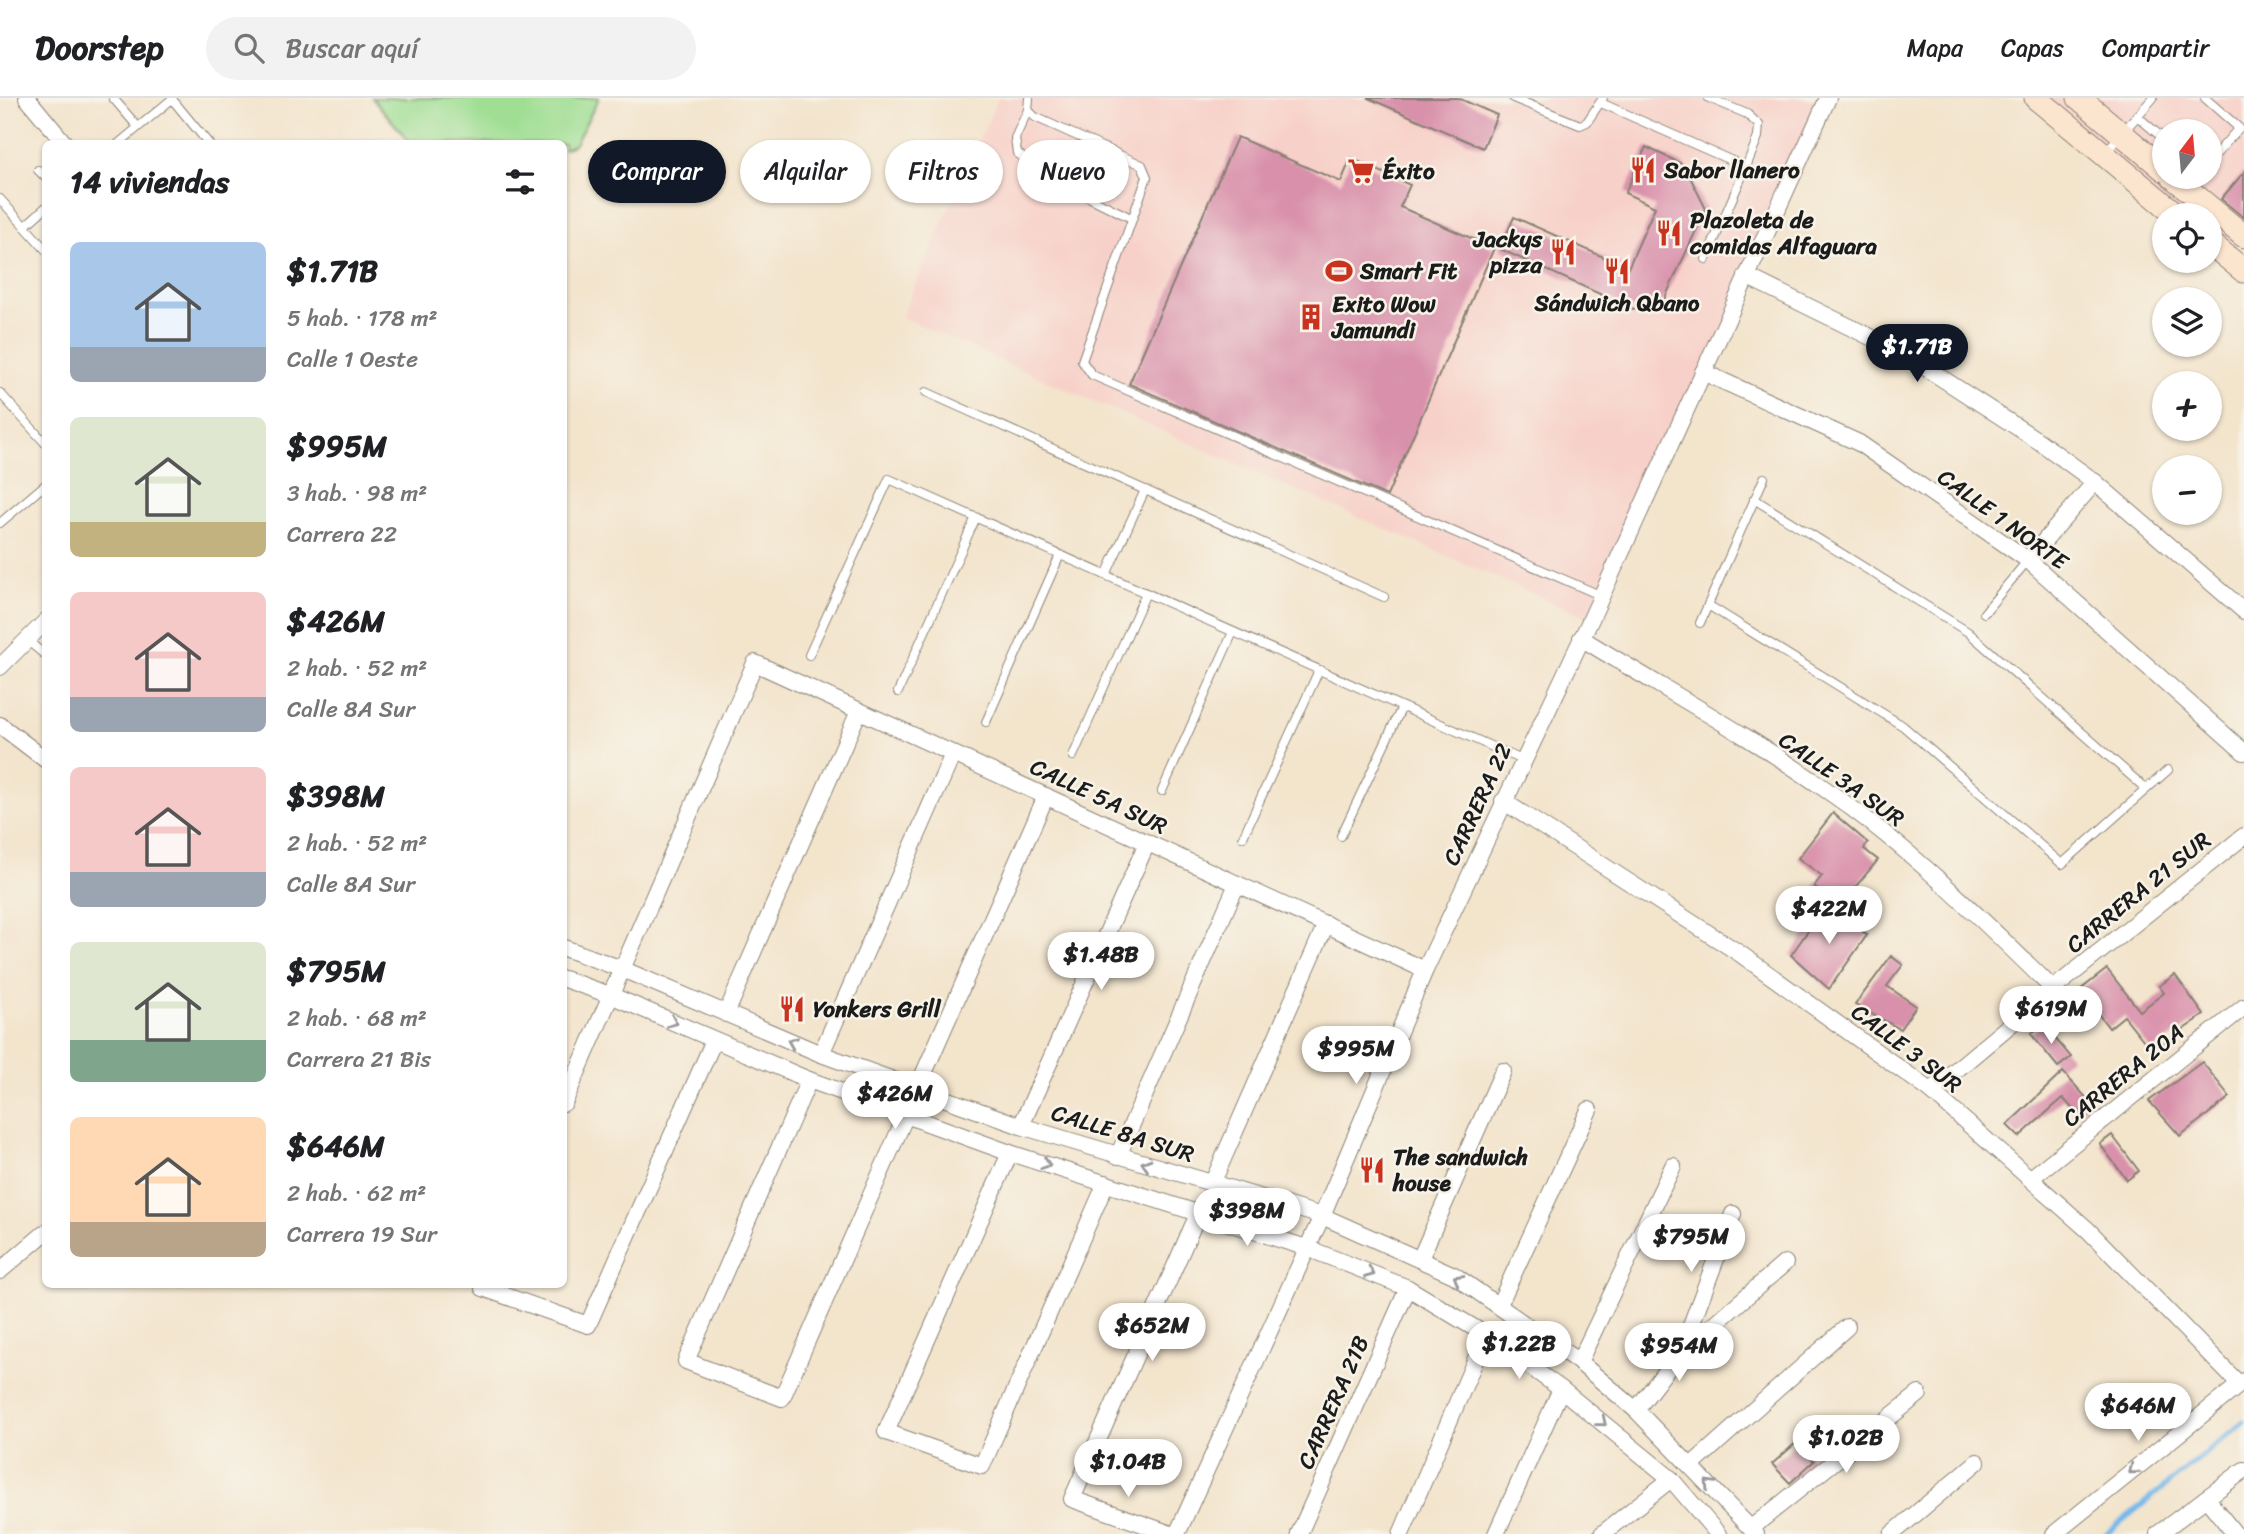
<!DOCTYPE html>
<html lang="es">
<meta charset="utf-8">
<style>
body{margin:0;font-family:Sriracha,sans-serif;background:#f2f2f2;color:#202124;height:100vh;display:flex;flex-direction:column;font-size:26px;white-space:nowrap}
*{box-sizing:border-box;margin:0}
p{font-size:23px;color:#757577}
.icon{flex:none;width:38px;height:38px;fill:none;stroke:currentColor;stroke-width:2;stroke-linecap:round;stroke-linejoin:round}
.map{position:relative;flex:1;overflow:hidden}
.side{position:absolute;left:42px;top:42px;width:525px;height:1148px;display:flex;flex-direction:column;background:#fff;border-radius:10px;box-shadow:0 2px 5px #0004}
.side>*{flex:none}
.hud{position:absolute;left:588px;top:42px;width:665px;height:63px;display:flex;gap:14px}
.needle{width:46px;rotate:16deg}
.controls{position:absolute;left:2152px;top:21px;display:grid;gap:14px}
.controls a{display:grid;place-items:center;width:70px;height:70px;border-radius:50%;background:#fff;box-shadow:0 2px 5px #0004;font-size:35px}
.price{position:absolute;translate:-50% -60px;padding:0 16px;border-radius:24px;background:#fff;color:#222;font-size:23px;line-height:46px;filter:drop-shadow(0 2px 4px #0008)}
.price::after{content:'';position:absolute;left:50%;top:42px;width:21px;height:16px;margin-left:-10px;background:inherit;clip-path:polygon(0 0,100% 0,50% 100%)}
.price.active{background:#111827;color:#fff}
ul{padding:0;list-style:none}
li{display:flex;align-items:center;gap:21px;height:175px;padding:0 28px}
li span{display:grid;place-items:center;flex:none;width:196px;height:140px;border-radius:10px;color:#555}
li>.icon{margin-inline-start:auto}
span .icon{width:84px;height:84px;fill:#fffc;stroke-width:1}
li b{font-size:30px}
h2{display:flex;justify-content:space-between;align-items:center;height:84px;padding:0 28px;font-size:30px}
.chip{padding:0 24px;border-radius:32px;background:#fff;box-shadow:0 2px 5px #0004;font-size:24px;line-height:63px}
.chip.active{background:#111827;color:#fff}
header{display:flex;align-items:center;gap:42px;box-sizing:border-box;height:98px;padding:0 35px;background:#fff;border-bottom:2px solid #e0e0e0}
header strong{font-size:33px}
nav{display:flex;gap:38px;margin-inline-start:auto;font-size:24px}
.search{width:490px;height:63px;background:#f2f2f2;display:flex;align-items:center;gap:18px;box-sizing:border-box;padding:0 24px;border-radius:38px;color:#757577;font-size:26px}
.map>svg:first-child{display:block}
</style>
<header>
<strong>Doorstep</strong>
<div class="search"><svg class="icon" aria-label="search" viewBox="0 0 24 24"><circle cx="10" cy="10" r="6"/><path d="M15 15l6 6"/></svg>Buscar aquí</div>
<nav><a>Mapa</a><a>Capas</a><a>Compartir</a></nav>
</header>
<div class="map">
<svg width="2244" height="1436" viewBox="0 0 2244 1436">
<rect width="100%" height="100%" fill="#f7f3e8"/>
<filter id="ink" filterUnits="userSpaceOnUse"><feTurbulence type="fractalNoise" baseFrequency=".0143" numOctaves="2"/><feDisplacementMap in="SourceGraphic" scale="14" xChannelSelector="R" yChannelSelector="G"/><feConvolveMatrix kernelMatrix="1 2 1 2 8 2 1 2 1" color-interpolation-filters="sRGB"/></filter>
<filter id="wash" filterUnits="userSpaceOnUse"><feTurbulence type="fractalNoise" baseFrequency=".00686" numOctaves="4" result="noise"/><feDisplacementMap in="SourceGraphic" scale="28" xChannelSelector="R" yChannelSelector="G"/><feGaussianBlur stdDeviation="1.57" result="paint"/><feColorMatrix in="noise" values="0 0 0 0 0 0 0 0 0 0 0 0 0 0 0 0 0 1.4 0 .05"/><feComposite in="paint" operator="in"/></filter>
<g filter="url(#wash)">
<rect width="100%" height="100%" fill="#f3e4cc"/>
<g fill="#f7d1c9" fill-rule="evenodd">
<polygon points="998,0 1828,0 1591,521 901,219"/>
<path d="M2036,0H2244V130L2223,155L2210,145V117H2177ZM2165,33H2210V79H2165Z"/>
</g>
<polygon fill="#9fde93" stroke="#5e7d58" stroke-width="2" points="372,0 599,0 575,46 564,51 564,46 411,45"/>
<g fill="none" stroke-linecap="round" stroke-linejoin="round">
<polyline stroke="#73b8ea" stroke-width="5" points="2106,1436 2244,1324"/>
</g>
<g id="blocks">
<g fill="#d991ab">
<polygon points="1368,0 1458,0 1497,17 1483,50"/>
<polygon points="1237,39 1341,84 1351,60 1410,87 1400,109 1494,150 1387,398 1129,286"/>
<polygon points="1646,49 1684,67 1706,111 1664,202 1633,211 1500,151 1514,119 1628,170 1655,109 1625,95"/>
<polygon points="2244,74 2244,120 2221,101"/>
<polygon points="1833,715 1868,745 1864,751 1878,762 1836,812 1814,788 1822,778 1798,760"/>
<polygon points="1826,807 1867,837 1829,891 1791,857"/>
<polygon points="1891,858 1903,867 1887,888 1916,908 1900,931 1855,907"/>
<polygon points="2107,871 2140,913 2164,895 2159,888 2175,877 2204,917 2152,953 2124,918 2109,930 2080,892"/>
<polygon points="2043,926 2071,959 2058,969 2031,936"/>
<polygon points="2202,964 2230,999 2180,1038 2149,1003"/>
<polygon points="2063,974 2090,1004 2077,1016 2063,1000 2019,1039 2007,1027"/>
<polygon points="2112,1037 2139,1073 2127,1082 2100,1046"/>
<polygon points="1797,1344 1814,1363 1790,1385 1772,1366"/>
</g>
</g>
</g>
<g filter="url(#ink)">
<use href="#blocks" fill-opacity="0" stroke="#888074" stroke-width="2"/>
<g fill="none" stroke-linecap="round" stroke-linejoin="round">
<g stroke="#888074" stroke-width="10">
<g id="lane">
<polyline points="113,0 138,29"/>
<polyline points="1029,0 1028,12 1035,19 1142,67 1147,79 1082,263 1092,277 1602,498"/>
<polyline points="1513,0 1580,27 1587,24 1603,0"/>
<polyline points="1709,0 1747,16 1759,27 1758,39 1746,69"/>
<polyline points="2205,0 2239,30 2210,63"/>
<polyline points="1601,5 1746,69 1706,161"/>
<polyline points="1028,12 1015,40 1017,55 1050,80 1131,120"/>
<polyline points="2137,18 2165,42"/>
<polyline points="118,46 172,1 209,46"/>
<polyline points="2104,56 2153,0"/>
<polyline points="38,72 46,80"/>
<polyline points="0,101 46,152"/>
<polyline points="25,128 46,109"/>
<polyline points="926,294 1384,499"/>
<polyline points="0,295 46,346"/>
<polyline points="1754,401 1968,534 2146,691"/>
<polyline points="0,425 46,386"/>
<polyline points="1106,477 1145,392"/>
<polyline points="1708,507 1903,628 2062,766 2168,672"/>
<polyline points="1984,515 2028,462"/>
<polyline points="1700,525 1764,380"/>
<polyline points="27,542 46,558"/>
<polyline points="809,557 889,381 1522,662"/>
<polyline points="898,594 976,419"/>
<polyline points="986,624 1060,457"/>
<polyline points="1073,658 1146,495"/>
<polyline points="1162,693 1233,534"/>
<polyline points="1341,738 1402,609"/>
<polyline points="1243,739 1319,572"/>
</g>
</g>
<g stroke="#888074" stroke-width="18">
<g id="street">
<polyline points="27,0 65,46"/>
<polyline points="1746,178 1903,255 2040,344 2095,384 2244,513"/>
<polyline points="1703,274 1859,345 2028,462 2244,654"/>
<polyline points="2028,462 2095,384"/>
<path d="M1581,540C1662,590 1747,636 1825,691C1908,748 1981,820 2053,891"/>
<polyline points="0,569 46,523"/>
<polyline points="0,627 46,662"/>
<polyline points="1503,703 1739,855 1931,993 2088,1132 2240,1287"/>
<polyline points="564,850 622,871 821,956 1021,1028 1322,1118 1454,1177 1579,1264 1636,1312 1756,1436"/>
<polyline points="564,881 610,897 809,982 1010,1055 1307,1150 1408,1190 1486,1237 1561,1291 1671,1381 1718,1436"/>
<polyline points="726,916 859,613"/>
<polyline points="821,956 953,656"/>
<polyline points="809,982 686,1263 782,1300 906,1017"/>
<polyline points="917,991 1046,698"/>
<polyline points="1931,993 2053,891 2244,738"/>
<polyline points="564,1005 755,565 1425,872"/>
<polyline points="1021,1028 1147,745"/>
<polyline points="1010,1055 886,1334 982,1368 1106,1085"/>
<polyline points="1118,1058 1237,786"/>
<polyline points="2031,1080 2244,909"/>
<polyline points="1212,1086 1326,826"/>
<polyline points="1420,1161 1503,973"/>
<polyline points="0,1173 46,1134"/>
<polyline points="484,1186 483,1190 588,1227 714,942"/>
<polyline points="1499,1207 1589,1012"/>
<polyline points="1694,1236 1691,1227 1733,1116"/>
<polyline points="1579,1264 1673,1068"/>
<polyline points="1636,1312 1694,1236 1703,1236 1785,1165"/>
<polyline points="1692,1367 1847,1229"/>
<polyline points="2206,1400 2235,1436"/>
<polyline points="1751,1430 1919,1296"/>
<polyline points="1171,1436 1072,1401 1199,1114"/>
<polyline points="1177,1436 1322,1118 1425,872 1591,521 1828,0"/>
<polyline points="1299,1436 1408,1190"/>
<polyline points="1401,1436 1486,1237"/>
<polyline points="1496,1436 1561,1291"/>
<polyline points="1602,1436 1671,1381"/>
<polyline points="1892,1436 1977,1364"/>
<polyline points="2054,1436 2244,1283"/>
<polyline points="2158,1436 2244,1372"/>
</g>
</g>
<g stroke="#888074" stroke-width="25">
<g id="secondary">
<polyline points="2036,0 2177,117"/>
<polyline points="2079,0 2165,72"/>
<polyline points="2173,79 2244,138"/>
<polyline points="2210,145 2244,173"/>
</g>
</g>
<use href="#lane" stroke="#fff" stroke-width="8"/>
<use href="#street" stroke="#fff" stroke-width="16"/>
<use href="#secondary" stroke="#fce5cf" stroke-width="23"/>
</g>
<defs><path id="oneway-chevron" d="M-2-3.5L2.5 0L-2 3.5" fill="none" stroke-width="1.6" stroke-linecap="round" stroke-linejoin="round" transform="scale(1.75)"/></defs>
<g stroke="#999">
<use href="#oneway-chevron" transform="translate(673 924) rotate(23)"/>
<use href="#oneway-chevron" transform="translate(792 944) rotate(-157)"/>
<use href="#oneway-chevron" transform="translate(1046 1066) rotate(18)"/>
<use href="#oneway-chevron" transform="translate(1146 1066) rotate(-163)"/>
<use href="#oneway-chevron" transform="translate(1370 1175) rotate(22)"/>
<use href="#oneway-chevron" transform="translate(1458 1181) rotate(-149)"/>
<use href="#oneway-chevron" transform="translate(1602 1324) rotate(39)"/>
<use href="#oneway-chevron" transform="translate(2133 1372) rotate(141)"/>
<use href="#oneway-chevron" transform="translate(1709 1386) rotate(-133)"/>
</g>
</g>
<defs>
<g id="restaurant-bare" transform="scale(2.1)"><path d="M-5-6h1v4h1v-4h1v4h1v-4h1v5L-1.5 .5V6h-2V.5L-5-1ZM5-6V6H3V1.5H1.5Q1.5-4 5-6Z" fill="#c8321e" stroke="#f7f3e8" stroke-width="2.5" paint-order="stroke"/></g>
<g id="supermarket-bare" transform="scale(2.1)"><path d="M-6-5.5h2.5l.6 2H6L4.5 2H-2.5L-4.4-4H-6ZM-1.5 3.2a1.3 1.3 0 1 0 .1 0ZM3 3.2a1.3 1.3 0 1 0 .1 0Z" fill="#c8321e" stroke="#f7f3e8" stroke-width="2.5" paint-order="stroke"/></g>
<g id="stadium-bare" transform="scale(2.1)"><path d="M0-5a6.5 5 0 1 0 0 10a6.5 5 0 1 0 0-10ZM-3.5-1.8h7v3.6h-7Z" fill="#c8321e" stroke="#f7f3e8" stroke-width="2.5" paint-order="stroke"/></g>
<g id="building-bare" transform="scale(2.1)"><path d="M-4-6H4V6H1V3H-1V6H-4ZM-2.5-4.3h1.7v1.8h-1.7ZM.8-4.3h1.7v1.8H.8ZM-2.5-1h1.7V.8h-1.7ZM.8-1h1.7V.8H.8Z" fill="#c8321e" stroke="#f7f3e8" stroke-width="2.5" paint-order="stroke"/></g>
</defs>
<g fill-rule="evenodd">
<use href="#restaurant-bare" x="1643" y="72"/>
<use href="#supermarket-bare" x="1361" y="73"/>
<use href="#restaurant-bare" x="1669" y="135"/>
<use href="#restaurant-bare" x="1563" y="154"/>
<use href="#stadium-bare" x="1339" y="173"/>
<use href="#restaurant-bare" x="1617" y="173"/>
<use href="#building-bare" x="1311" y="219"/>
<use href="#restaurant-bare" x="792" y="911"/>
<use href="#restaurant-bare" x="1372" y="1072"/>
</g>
<g text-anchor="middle" stroke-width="5" stroke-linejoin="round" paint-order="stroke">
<g font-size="23" font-weight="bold" fill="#1c1c1c" stroke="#f7f3e8" text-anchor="start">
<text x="1664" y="80">Sabor llanero</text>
<text x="1382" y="81">Éxito</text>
<text x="1690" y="130">Plazoleta de<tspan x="1690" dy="26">comidas Alfaguara</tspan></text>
<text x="1542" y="149" text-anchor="end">Jackys<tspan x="1542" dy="26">pizza</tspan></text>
<text x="1360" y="181">Smart Fit</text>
<text x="1617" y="213" text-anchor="middle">Sándwich Qbano</text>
<text x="1332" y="214">Exito Wow<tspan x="1332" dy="26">Jamundi</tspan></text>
<text x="813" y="919">Yonkers Grill</text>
<text x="1393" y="1067">The sandwich<tspan x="1393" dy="26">house</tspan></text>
</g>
<g font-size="23" fill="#1c1c1c" stroke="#f7f3e8">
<text transform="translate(2003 421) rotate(36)" y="8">CALLE 1 NORTE</text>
<text transform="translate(1842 681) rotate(35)" y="8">CALLE 3A SUR</text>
<text transform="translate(1099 698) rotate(25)" y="8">CALLE 5A SUR</text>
<text transform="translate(1477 706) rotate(-65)" y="8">CARRERA 22</text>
<text transform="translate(2138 794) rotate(-39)" y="8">CARRERA 21 SUR</text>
<text transform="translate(1907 950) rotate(37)" y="8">CALLE 3 SUR</text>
<text transform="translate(2123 977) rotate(-39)" y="8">CARRERA 20A</text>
<text transform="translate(1123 1035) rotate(17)" y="8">CALLE 8A SUR</text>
<text transform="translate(1333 1304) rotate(-66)" y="8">CARRERA 21B</text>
</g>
</g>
</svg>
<div class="controls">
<a><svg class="needle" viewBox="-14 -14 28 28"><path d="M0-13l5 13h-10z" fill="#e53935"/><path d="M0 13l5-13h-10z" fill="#757577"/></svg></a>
<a><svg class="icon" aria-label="locate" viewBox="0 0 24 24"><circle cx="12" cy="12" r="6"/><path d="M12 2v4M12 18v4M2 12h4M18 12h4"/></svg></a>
<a><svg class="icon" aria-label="layers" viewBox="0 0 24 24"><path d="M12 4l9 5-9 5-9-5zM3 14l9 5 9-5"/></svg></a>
<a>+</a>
<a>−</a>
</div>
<b class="price active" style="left:1917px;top:286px">$1.71B</b>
<b class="price" style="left:1829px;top:848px">$422M</b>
<b class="price" style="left:1101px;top:894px">$1.48B</b>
<b class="price" style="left:2051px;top:948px">$619M</b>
<b class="price" style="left:1356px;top:988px">$995M</b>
<b class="price" style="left:895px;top:1033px">$426M</b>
<b class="price" style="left:1247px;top:1150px">$398M</b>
<b class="price" style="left:1691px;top:1176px">$795M</b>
<b class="price" style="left:1152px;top:1265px">$652M</b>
<b class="price" style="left:1519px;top:1283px">$1.22B</b>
<b class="price" style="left:1679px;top:1285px">$954M</b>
<b class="price" style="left:2138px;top:1345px">$646M</b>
<b class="price" style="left:1846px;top:1377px">$1.02B</b>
<b class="price" style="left:1128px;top:1401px">$1.04B</b>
<div class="hud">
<a class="chip active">Comprar</a>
<a class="chip">Alquilar</a>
<a class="chip">Filtros</a>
<a class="chip">Nuevo</a>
</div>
<section class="side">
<h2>14 viviendas<svg class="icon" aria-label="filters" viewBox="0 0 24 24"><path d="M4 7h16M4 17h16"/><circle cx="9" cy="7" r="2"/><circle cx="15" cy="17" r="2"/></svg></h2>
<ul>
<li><span style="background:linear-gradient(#a9c7e8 75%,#9aa5b1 0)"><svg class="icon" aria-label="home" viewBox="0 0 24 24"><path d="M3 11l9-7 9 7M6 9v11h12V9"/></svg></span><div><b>$1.71B</b><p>5 hab. · 178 m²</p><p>Calle 1 Oeste</p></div></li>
<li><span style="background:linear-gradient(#dfe7d0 75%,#c2b280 0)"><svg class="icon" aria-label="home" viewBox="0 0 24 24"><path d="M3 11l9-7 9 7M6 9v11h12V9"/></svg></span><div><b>$995M</b><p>3 hab. · 98 m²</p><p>Carrera 22</p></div></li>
<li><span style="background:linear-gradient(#f6c9c9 75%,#9aa5b1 0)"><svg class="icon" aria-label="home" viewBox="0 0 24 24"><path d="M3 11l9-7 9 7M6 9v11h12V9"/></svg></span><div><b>$426M</b><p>2 hab. · 52 m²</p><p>Calle 8A Sur</p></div></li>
<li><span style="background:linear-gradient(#f6c9c9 75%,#9aa5b1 0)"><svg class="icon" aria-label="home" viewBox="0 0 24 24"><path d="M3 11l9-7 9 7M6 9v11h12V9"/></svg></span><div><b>$398M</b><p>2 hab. · 52 m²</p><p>Calle 8A Sur</p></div></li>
<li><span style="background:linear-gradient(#dfe7d0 70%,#7fa58c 0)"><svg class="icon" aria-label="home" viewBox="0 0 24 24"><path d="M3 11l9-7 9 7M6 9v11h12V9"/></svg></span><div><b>$795M</b><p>2 hab. · 68 m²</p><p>Carrera 21 Bis</p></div></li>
<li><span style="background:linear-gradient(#ffd9b3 75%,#b9a48a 0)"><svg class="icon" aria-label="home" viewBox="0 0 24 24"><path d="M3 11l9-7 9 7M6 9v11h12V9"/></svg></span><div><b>$646M</b><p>2 hab. · 62 m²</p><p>Carrera 19 Sur</p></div></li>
</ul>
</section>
</div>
